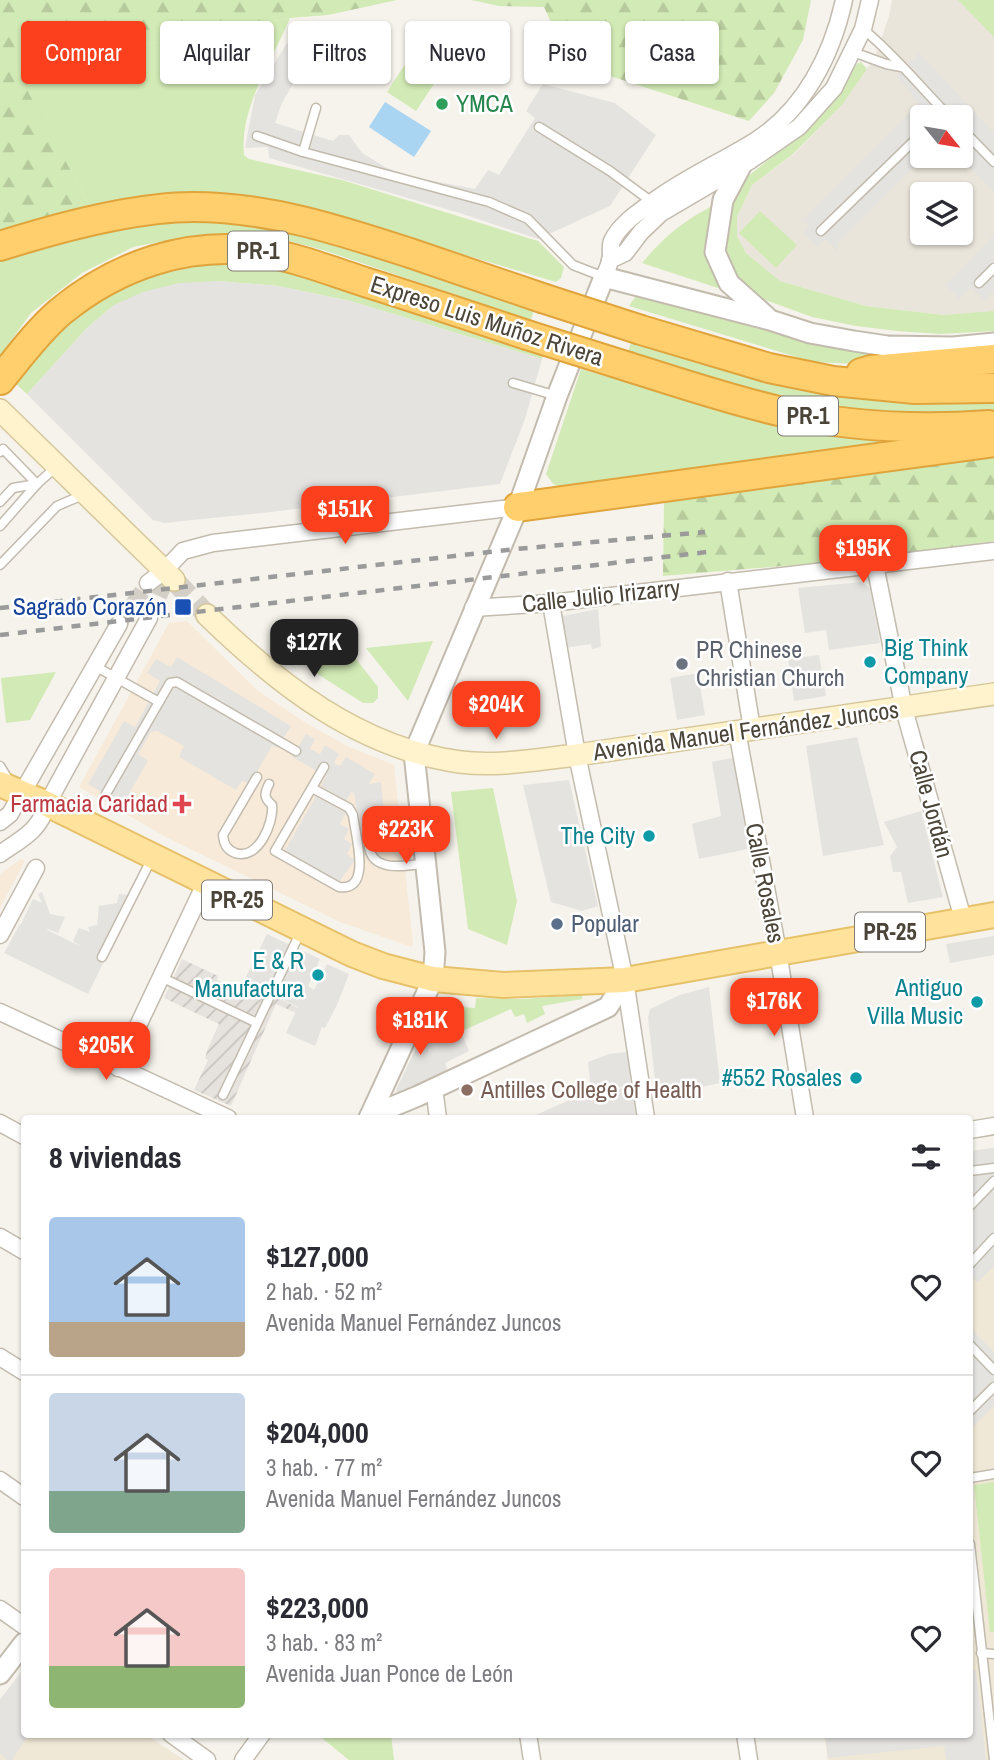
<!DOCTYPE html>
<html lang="es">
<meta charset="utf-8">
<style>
body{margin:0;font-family:"Archivo Narrow",sans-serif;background:#f7f7f7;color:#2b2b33;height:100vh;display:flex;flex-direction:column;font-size:26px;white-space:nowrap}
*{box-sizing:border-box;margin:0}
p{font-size:23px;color:#7c7c81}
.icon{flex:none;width:38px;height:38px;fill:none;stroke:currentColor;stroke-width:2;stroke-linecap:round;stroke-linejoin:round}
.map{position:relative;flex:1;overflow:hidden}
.sheet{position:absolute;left:21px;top:1115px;width:952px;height:623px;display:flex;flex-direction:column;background:#fff;border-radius:7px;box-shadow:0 2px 5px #0004}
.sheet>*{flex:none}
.banner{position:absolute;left:21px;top:21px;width:952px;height:63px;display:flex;gap:14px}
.needle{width:46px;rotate:120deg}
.buttons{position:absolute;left:910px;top:105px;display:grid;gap:14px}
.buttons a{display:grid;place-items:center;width:63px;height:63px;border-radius:7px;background:#fff;box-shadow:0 2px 5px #0004;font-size:35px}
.price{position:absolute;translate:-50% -60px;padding:0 16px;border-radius:14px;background:#fc3f1d;color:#fff;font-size:23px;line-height:46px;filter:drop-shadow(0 2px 4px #0008)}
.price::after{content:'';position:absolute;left:50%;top:42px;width:21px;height:16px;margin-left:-10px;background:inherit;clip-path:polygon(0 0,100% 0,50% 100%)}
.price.on{background:#222;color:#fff}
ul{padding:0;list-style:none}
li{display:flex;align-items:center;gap:21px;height:175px;padding:0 28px}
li+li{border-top:2px solid #e1e1e2}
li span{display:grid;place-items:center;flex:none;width:196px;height:140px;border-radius:7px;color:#555}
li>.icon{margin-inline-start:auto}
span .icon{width:84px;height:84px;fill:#fffc;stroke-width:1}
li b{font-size:30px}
h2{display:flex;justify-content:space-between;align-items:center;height:84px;padding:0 28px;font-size:30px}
.tag{padding:0 24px;border-radius:7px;background:#fff;box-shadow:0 2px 5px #0004;font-size:24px;line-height:63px}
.tag.on{background:#fc3f1d;color:#fff}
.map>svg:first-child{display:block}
</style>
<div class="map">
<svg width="994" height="1760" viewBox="0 0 994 1760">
<defs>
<pattern id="industrial-furrows" width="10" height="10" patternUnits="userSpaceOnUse" patternTransform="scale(1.75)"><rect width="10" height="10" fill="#e6e2dd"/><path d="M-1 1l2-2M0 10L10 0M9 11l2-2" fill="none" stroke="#c7c3be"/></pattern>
<pattern id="forest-firs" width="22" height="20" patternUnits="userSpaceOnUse" patternTransform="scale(1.75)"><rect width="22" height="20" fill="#d2eab5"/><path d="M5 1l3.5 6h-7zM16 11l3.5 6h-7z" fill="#b6ca9c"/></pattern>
</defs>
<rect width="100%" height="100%" fill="#f6f3ec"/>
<path fill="#eae5da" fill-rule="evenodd" d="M892,0H994V311L991,313L944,315L866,306L780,281L746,253L737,236V217L752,185L794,154L842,105L875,57L889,16ZM922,117H961V156H922ZM922,194H961V233H922Z"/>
<g fill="#f7ead8">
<polygon points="187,621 258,691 306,723 347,746 394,765 413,944 412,947 340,922 166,837 79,787 169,623"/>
<polygon points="21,859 25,861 0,908 0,874"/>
</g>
<polygon fill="url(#industrial-furrows)" points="182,959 218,976 217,980 239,991 244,981 298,1008 296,1013 276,1004 231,1106 194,1090 208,1060 205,1058 208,1048 219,1024 164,998"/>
<g fill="#efe8d6">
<polygon points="994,1148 994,1760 828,1760 824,1734 970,1734 970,1151"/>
<polygon points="24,1668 24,1734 145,1734 184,1760 0,1760 0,1700"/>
</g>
<g fill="#d2eab5">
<polygon points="958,0 994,0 994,37"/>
<path d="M290,18C273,59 239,108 244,155L249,159L342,180L538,241L564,267L561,278L556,282L344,219L91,208L14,68Z"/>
<polygon points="411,55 441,73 416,111 387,92"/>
<polygon points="861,62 867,69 842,105 793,154 752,185 737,217 737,236 746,253 780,281 866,306 944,315 994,311 994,331 940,334 897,331 856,326 812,317 760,298 741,281 730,266 724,244 730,198 741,182 783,148 820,114 857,64"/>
<path d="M714,205C704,246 708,254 727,291L642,263C664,237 683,221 714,205Z"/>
<polygon points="760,211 797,245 776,268 739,233"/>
<polygon points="204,220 235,221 335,242 534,310 531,320 326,251 279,238 230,233 191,236 133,247 82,273 31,313 0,356 0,261 122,228"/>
<path d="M204,265H243L290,270L544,350L542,359L350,301L278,286L217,281L114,305L87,328L27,394L15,383C40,353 67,320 101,299C132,280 169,271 204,265Z"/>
<polygon points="642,287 907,355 857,364 813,362 629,306"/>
<path d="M631,342L799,388L994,399V413C928,414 862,413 797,403C739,394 684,369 628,352Z"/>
<polygon points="581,369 608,377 621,375 967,440 558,486 553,484 546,474"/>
<polygon points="433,641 408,701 366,648"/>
<polygon points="346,651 352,654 378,687 378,698 373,703 363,703 313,671 311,663 315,655"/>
<polygon points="56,672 30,720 6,723 1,678"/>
<polygon points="493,788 517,901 507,945 468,929 451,792"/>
<polygon points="582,995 582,999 542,1006 545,1014 527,1023 524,1014 515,1017 511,1009 460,1032 454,1019 423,1033 435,1010 448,1000 462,1001 462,1007 475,1008 476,998 522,999"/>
<polygon points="994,1482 994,1632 990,1632 974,1485"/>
<polygon points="317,1734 391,1734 394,1760 349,1760"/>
</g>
<g fill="url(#forest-firs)">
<polygon points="0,0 397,0 328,15 290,18 15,68 91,208 0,236"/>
<polygon points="471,0 811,0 803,40 774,93 749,121 570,63 544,7 499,6"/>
<polygon points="994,450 994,541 889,557 663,576 664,501"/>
</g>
<g fill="#e5e3e0">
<polygon points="287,43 309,57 282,103 275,123 333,141 339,135 349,135 362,153 387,168 413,177 475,189 488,170 499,175 535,118 526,111 543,84 615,103 656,135 610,206 538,239 460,213 269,158 268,147 245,148 255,95"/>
<polygon points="919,53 994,133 994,191 957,156 961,156 962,146 961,117 922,117 922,156 924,156 838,243 838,251 825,239 816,247 804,233 809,226 803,219 919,104 897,76"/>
<polygon points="994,235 994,291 985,300 971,288 959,299 946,285"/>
<polygon points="217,281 278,286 350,301 542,359 525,419 500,484 262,513 164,523 153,520 27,394 87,328 114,305 143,292 179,283"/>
<polygon points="861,582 870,588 880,643 829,650 826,630 805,633 798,588"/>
<polygon points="598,609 601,647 592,649 591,644 564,648 563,616"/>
<polygon points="819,655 826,696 794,701 788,659"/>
<polygon points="177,657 291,726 277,748 272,746 250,784 242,781 236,790 179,757 184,746 157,731 151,732 138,754 148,761 123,804 111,796 108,799 100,794 100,791 88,784 124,721 135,727 160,681 147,673 156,659 171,667"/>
<polygon points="698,673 705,715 677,720 670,678"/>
<polygon points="306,734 315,739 310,749 320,754 325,745 339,754 334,763 340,766 346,757 375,774 369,784 381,782 387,844 362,848 354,793 351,792 346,801 321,786 326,776 292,757"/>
<polygon points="857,737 884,845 823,856 806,746"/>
<polygon points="736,757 748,849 699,859 692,824 721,816 712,762"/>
<polygon points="569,780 598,906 582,911 551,902 523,785"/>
<polygon points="316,796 346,813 340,824 349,829 344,839 352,844 347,854 355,860 339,882 284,852"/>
<polygon points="921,811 943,897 908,903 901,872 893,872 890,856 897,847 884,822"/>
<polygon points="134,883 141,886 88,994 4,953 20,924 21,924 33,899 42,903 38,894 42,892 50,914 65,917 58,933 48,929 47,930 82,947 73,941 79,928 90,932 88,927 97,925 99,906 117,903 119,894 127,895"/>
<polygon points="267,934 320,959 308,986 314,990 327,964 349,974 337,1005 325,1028 322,1027 315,1046 286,1033 298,1007 244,981"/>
<polygon points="994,936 994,955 950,963 946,944"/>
<polygon points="709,987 720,1083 657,1097 648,1018 650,1009 680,995"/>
<polygon points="455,1019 469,1051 445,1063 449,1075 399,1094 397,1093 396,1090 423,1033"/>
<polygon points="627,1052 631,1086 591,1091 588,1062 609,1054"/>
<polygon points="632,1087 636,1118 529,1118 583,1094"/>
<polygon points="994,1148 994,1266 978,1282 970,1275 970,1151"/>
<polygon points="970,1328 994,1352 994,1406 972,1428 970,1426"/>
<polygon points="24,1668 24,1734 29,1734 12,1760 8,1760 0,1754 0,1700"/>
<polygon points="970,1671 976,1671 986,1760 946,1760 944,1746 828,1758 825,1734 970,1734"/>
</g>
<polygon fill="#a9d4f2" points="385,102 431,131 414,157 369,127"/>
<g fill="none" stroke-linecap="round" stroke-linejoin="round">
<g stroke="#d4d0c8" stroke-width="16" stroke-dasharray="16 8" stroke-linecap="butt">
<polyline points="149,618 166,581"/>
<polyline points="119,624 148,583"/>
</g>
<polyline stroke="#d4d0c8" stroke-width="21" stroke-dasharray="21 10" stroke-linecap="butt" points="174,580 207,615"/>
<g stroke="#c2bbae" stroke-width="11">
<g id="service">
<path d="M863,29C895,55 921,88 950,117"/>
<polyline points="853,52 886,64 901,67"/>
<polyline points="539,127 610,171 652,202"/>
<polyline points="961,128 994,162"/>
<polyline points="257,136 303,152 489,202 528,219 573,265 604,277"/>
<polyline points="303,152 316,108"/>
<polyline points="821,231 922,133"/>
<polyline points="979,283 994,268"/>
<polyline points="513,383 557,396"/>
<polyline points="0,452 3,449 37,484"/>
<polyline points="0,502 13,488 37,484"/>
<polyline points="0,526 37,484 56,467"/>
<polyline points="0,565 57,506 85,494"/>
<polyline points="95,666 159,702 170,683 177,682 296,751"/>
<polyline points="0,766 8,779"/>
<path d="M257,777L223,835C224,844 226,849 235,853C258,861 274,823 272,805C264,798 264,794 269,784"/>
<path d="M312,788L349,808L353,815C355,834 373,892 339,887L275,851L324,767"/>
<polyline points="106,794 159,702"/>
<path d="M369,847C373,873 407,866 426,863"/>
<polyline points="102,957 151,860"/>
<polyline points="161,977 257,1023"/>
<polyline points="223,1095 301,931"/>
<polyline points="970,1171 994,1168"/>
<polyline points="970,1206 994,1181"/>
<polyline points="970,1264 994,1238"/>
<polyline points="970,1345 994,1370"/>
<polyline points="970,1411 994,1387"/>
<polyline points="970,1478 994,1474"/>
<polyline points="970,1544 994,1760"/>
<polyline points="981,1653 994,1654"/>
</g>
</g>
<g stroke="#c2bbae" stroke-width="19">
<g id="minor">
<polyline points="610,260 625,253 641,232 661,213 751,160 799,127 834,88 863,29 870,0"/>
<path d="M604,277C607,270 610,263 611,257C611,252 610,245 612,241C620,223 643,209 658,198C689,176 723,161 755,141C804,110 832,55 844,0"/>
<polyline points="875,565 904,709 963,919"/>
<polyline points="728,581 752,729"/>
<polyline points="148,583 164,571 183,551 213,543 518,507"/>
<polyline points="551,603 577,755 625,980 646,1118"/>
<polyline points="473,608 551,603 994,551"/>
<polyline points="737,731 778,952 805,1118"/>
<polyline points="0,822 10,814 119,624"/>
<path d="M0,854C21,839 40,831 47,804L149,618"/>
<polyline points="0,935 36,868"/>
<polyline points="0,1012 228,1118"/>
<polyline points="118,1068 205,884"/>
<polyline points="434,1088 438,1118"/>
<polyline points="0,1123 24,1136"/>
<polyline points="970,1130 994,1126"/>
<polyline points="0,1237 24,1251"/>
<polyline points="0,1357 24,1372"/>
<polyline points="0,1480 24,1497"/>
<polyline points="0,1609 24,1626"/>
<polyline points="171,1734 207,1760"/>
<polyline points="528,1734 532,1760"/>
<polyline points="745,1734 749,1760"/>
<polyline points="243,1760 262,1734"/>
</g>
</g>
<g stroke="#c2bbae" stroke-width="23">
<g id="tertiary">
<polyline points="741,166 723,200 715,252 729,283 767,317"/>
<polyline points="370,1116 418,1096 608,1007 625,980"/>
<polyline points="369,1118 433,979 435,952 414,753 518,507 557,396 604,277 770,320 810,333 854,341 887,346 953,347 994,343"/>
<polyline points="0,1674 24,1643"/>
</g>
</g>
<g stroke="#d6c79b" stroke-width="24">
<g id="secondary">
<polyline points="0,410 174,580"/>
<path d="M207,615C278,684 359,748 460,762C498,767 539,759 577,755L994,694"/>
</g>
</g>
<g stroke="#e6c16a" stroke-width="28">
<polyline id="primary" points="0,784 47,804 352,954 383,966 433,979 503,985 625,980 994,915"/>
</g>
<g stroke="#e0a43c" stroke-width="32">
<g id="motorway">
<path d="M0,246C57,228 133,207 193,207C269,207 339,230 410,253C454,268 498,283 542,298"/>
<polyline points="641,330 769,368 833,381 915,389 994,388"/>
<path d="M629,367C680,383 730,400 783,412C850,427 920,430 989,425"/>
<polyline points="861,373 871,370 994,359"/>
<path d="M0,380C19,357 37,332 60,312C117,265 189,240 263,252C298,258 331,271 365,282C419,299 473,317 527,335"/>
<polyline points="518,507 994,442"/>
</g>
</g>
<use href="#service" stroke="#fff" stroke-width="8"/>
<use href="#minor" stroke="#fff" stroke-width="16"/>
<use href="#tertiary" stroke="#fff" stroke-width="19"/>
<use href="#secondary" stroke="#fff3cd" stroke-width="21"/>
<use href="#primary" stroke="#ffe39c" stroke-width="24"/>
<use href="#motorway" stroke="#ffcf6e" stroke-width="28"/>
<g stroke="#9a9a9a" stroke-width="4.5" stroke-dasharray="9 9" stroke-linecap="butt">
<polyline points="0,608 516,549 705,532"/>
<polyline points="0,635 707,552"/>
</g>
<g stroke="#e0a43c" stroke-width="32" stroke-linecap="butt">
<g id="motorway-bridge">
<polyline points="542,298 641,330"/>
<polyline points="527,335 629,367"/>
</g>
</g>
<use href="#motorway-bridge" stroke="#ffcf6e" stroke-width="28"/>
</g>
<circle fill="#2e9e5b" stroke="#fff" stroke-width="2.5" cx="442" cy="104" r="7"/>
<rect fill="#1a4fb4" stroke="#fff" stroke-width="2.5" x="174" y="598" width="18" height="18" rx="3.5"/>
<g fill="#0f9aa8" stroke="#fff" stroke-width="2.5">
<circle cx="870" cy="662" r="7"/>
<circle cx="649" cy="836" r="7"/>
<circle cx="318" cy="975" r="7"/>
<circle cx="977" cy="1002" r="7"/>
<circle cx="856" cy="1078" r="7"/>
</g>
<circle fill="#6b7280" stroke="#fff" stroke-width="2.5" cx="682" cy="664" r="7"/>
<path fill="#e0444e" stroke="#fff" stroke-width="2.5" d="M178.5 793.5h7v7h7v7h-7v7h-7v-7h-7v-7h7z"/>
<circle fill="#5c6f8a" stroke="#fff" stroke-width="2.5" cx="557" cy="924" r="7"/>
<circle fill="#8d6e63" stroke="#fff" stroke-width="2.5" cx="467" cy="1090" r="7"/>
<g text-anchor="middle" stroke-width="5" stroke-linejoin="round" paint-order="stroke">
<g fill="#fff" stroke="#817c74" stroke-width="2">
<rect x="228" y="231.5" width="60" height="39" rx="5"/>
<rect x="778" y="396.5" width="60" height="39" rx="5"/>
<rect x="202" y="880.5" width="70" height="39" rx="5"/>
<rect x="855" y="912.5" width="70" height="39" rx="5"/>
</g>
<g font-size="23" font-weight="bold" fill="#4b4439">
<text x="258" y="259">PR-1</text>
<text x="808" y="424">PR-1</text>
<text x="237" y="908">PR-25</text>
<text x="890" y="940">PR-25</text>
</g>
<g font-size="24" fill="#27864d" stroke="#fff" text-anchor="start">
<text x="456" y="112">YMCA</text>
</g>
<g font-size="24" fill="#4b4439" stroke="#fff">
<text transform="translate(487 321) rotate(18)" y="8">Expreso Luis Muñoz Rivera</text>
<text transform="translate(601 596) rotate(-6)" y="8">Calle Julio Irizarry</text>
<text transform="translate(746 731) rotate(-8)" y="8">Avenida Manuel Fernández Juncos</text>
<text transform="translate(931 804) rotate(75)" y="8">Calle Jordán</text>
<text transform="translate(765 883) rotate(79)" y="8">Calle Rosales</text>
</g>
<g font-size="24" fill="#164399" stroke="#fff" text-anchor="end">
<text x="167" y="615">Sagrado Corazón</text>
</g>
<g font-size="24" fill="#0d838f" stroke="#fff" text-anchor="end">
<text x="884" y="656" text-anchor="start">Big Think<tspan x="884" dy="28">Company</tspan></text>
<text x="635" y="844">The City</text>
<text x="304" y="969">E &amp; R<tspan x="304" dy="28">Manufactura</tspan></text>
<text x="963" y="996">Antiguo<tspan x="963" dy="28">Villa Music</tspan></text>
<text x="842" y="1086">#552 Rosales</text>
</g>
<g font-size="24" fill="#5b616d" stroke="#fff" text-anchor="start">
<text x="696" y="658">PR Chinese<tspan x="696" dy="28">Christian Church</tspan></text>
</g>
<g font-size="24" fill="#be3a42" stroke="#fff" text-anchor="end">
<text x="168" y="812">Farmacia Caridad</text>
</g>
<g font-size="24" fill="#4e5e75" stroke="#fff" text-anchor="start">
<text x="571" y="932">Popular</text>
</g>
<g font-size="24" fill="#785e54" stroke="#fff" text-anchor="start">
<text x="481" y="1098">Antilles College of Health</text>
</g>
</g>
</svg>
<div class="buttons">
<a><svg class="needle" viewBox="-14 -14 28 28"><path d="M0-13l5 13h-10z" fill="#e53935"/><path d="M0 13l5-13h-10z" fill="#7c7c81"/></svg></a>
<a><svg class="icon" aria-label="layers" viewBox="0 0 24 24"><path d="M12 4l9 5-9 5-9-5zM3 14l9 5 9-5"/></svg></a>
</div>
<b class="price" style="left:345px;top:546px">$151K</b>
<b class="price" style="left:863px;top:585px">$195K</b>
<b class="price on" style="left:314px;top:679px">$127K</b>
<b class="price" style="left:496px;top:741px">$204K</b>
<b class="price" style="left:406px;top:866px">$223K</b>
<b class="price" style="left:774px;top:1038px">$176K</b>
<b class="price" style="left:420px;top:1057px">$181K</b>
<b class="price" style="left:106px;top:1082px">$205K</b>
<div class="banner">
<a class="tag on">Comprar</a>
<a class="tag">Alquilar</a>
<a class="tag">Filtros</a>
<a class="tag">Nuevo</a>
<a class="tag">Piso</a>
<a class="tag">Casa</a>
</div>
<section class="sheet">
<h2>8 viviendas<svg class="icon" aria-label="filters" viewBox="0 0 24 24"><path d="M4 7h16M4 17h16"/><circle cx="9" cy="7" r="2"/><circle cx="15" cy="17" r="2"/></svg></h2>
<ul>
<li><span style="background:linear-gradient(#a9c7e8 75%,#b9a48a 0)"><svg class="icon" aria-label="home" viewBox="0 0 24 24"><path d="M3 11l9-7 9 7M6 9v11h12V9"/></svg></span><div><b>$127,000</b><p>2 hab. · 52 m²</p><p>Avenida Manuel Fernández Juncos</p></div><svg class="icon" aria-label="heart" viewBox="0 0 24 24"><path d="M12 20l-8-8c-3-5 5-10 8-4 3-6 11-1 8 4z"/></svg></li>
<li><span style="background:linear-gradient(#c9d6e8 70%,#7fa58c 0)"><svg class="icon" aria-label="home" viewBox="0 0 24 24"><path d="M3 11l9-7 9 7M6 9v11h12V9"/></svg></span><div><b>$204,000</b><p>3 hab. · 77 m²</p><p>Avenida Manuel Fernández Juncos</p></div><svg class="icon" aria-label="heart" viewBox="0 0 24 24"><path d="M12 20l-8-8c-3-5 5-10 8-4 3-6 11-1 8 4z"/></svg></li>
<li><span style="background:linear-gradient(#f6c9c9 70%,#8fb573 0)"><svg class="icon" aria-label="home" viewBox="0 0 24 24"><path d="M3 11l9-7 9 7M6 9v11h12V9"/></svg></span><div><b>$223,000</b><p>3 hab. · 83 m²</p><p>Avenida Juan Ponce de León</p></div><svg class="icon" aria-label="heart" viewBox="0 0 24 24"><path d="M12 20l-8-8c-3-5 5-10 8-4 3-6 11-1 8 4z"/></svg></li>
</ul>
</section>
</div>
